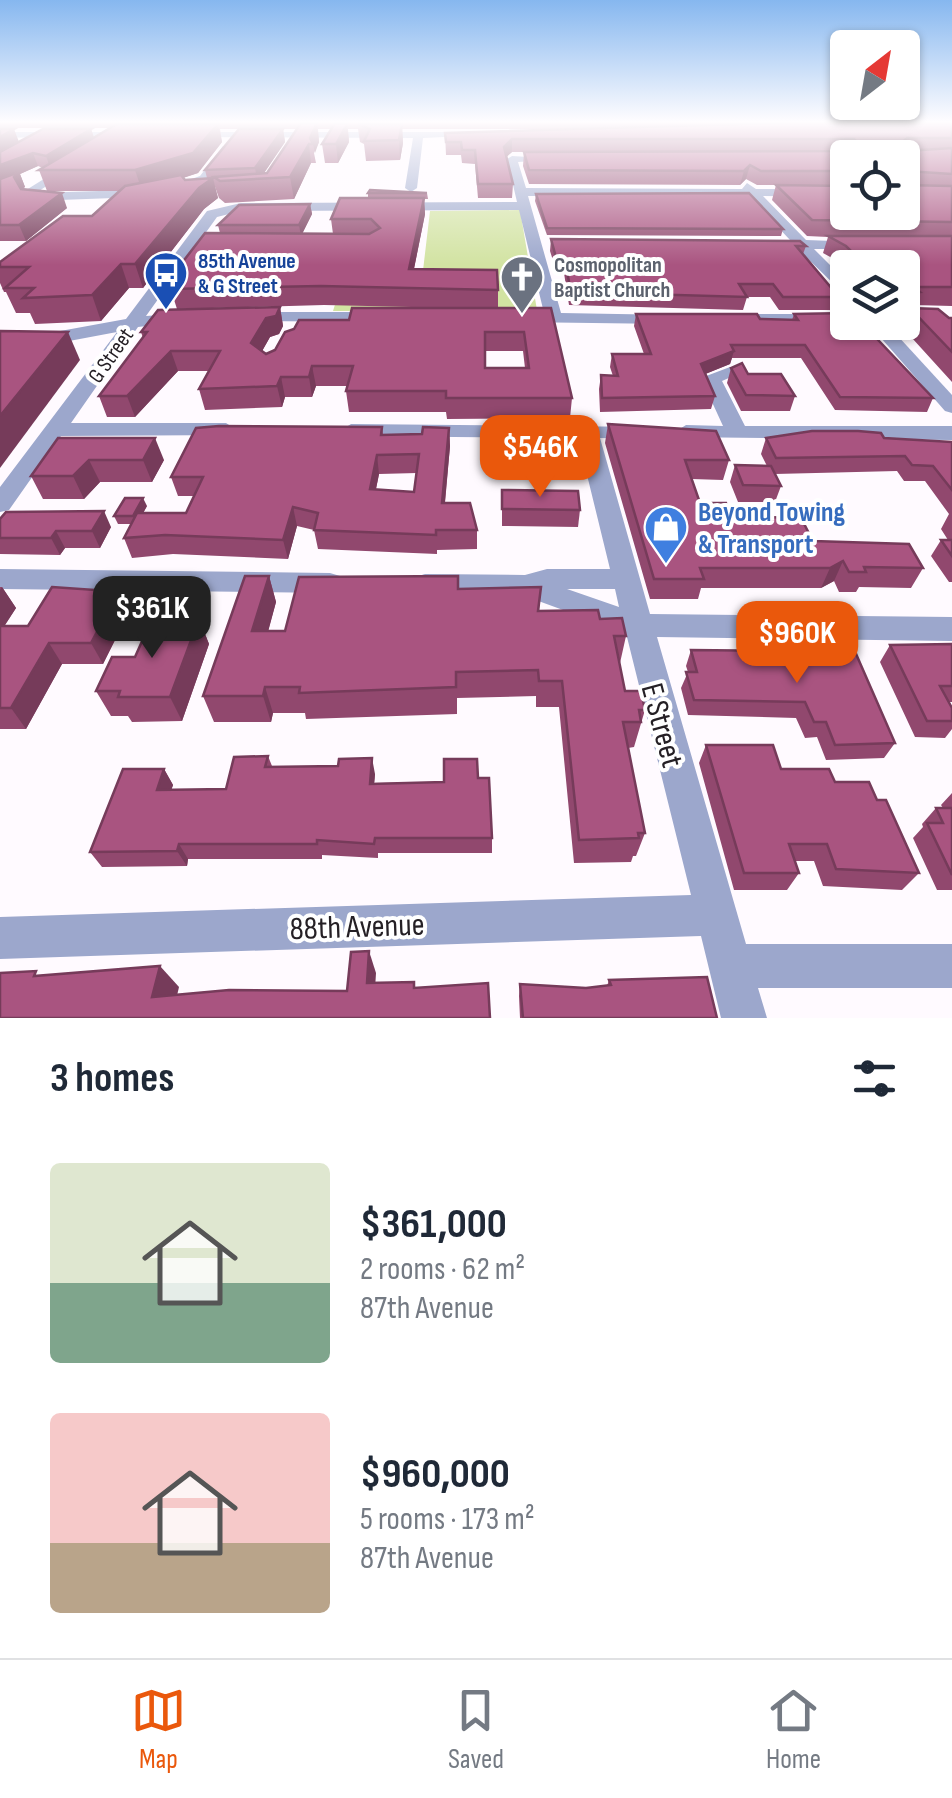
<!DOCTYPE html>
<meta charset="utf-8">
<style>
body{margin:0;font-family:"Sofia Sans Condensed",sans-serif;background:#f2f2f3;color:#1f2937;height:100vh;display:flex;flex-direction:column;font-size:38px;white-space:nowrap}
*{box-sizing:border-box;margin:0}
p{font-size:32px;color:#747a83}
.icon{flex:none;width:55px;height:55px;fill:none;stroke:currentColor;stroke-width:2;stroke-linecap:round;stroke-linejoin:round}
.map{position:relative;height:1018px;overflow:hidden}
.panel{display:flex;flex-direction:column;background:#fff;flex:1}
.panel>*{flex:none}
.needle{width:65px;rotate:31deg}
.controls{position:absolute;left:830px;top:30px;display:grid;gap:20px}
.controls a{display:grid;place-items:center;width:90px;height:90px;border-radius:10px;background:#fff;box-shadow:0 2px 8px #0004;font-size:50px}
.price{position:absolute;translate:-50% -85px;padding:0 22px;border-radius:20px;background:#ea580c;color:#fff;font-size:32px;line-height:65px;filter:drop-shadow(0 2px 5px #0008)}
.price::after{content:'';position:absolute;left:50%;top:60px;width:30px;height:22px;margin-left:-15px;background:inherit;clip-path:polygon(0 0,100% 0,50% 100%)}
.price.current{background:#222;color:#fff}
ul{padding:0;list-style:none}
li{display:flex;align-items:center;gap:30px;height:250px;padding:0 50px}
li span{display:grid;place-items:center;flex:none;width:280px;height:200px;border-radius:10px;color:#555}
li>.icon{margin-inline-start:auto}
span .icon{width:120px;height:120px;fill:#fffc;stroke-width:1}
li b{font-size:42px}
h2{display:flex;justify-content:space-between;align-items:center;height:120px;padding:0 50px;font-size:42px}
.dock{display:flex;justify-content:space-around;align-items:center;height:140px;border-top:2px solid #e0e1e3;background:#fff;font-size:28px;color:#747a83}
.dock a{display:grid;justify-items:center;gap:5px}
.dock .current{color:#ea580c}
.map>svg:first-child{display:block}
</style>
<div class="map">
<svg width="952" height="1018" viewBox="0 0 952 1018">
<rect width="100%" height="100%" fill="#fffaff"/>
<polygon fill="#d2e3a2" points="520,210 537,310 333,311 343,279 422,279 430,211"/>
<g fill="none" stroke-linecap="round" stroke-linejoin="round">
<g fill="#9ca7cc" fill-rule="evenodd">
<polygon points="0,132 130,132 135,135 0,138"/>
<polygon points="190,132 480,132 485,135 423,138 417,188 411,192 405,188 413,138 187,137"/>
<polygon points="223,146 232,148 208,180 168,196 32,201 23,192 71,162 75,167 36,193 162,189 200,176"/>
<polygon points="512,156 563,159 518,162 526,188 742,189 747,183 756,189 848,189 848,197 763,196 806,240 861,242 863,245 856,249 814,249 848,283 848,298 798,249 766,247 766,241 790,240 749,196 528,196 561,313 674,315 677,319 668,324 517,322 517,314 544,313 519,210 241,211 217,217 146,316 189,313 189,321 138,327 71,423 226,423 237,430 234,435 61,436 9,510 0,512 0,487 117,332 0,354 0,342 126,319 207,211 241,203 517,202 507,159"/>
<polygon points="248,312 383,312 392,317 383,322 242,321 242,313"/>
<polygon points="728,314 848,314 848,322 854,322 722,323 722,315"/>
<polygon points="867,322 885,322 952,395 952,413 945,411"/>
<polygon points="730,367 740,373 722,381 745,426 952,426 952,440 678,437 675,432 686,425 723,426 701,378"/>
<path d="M351,424L649,427L652,432L641,439L600,438L650,614L952,617V641L657,637L746,944H952V988H758L767,1018H721L701,936L0,959V917L691,895L626,633L522,595L425,594L415,591L411,584L415,577L425,574L525,575L547,569H610L578,438L343,436L340,431ZM567,589H615L619,607Z"/>
<polygon points="0,569 330,573 340,576 344,583 340,590 330,593 0,589"/>
</g>
</g>
<g fill="#91486e" fill-rule="evenodd">
<path d="M0,122H952V306L914,305L913,308L952,318V382L902,327L908,311H902V268H848V270L841,263L823,253L828,237L807,236L772,200L776,185H757L746,179L740,185L529,184L523,166L524,152H512L506,157L513,184L512,198H478L475,164L462,163L461,155H446L445,133L566,129H402L403,143L400,160L366,161L364,144L360,142L358,129H348L349,142L338,163H325L322,144L332,129H318L319,142L314,153L316,163H311L294,199L225,203L219,198L214,184L218,198L204,209L143,288H129L101,321L35,324L30,313H16L6,292H4L0,283V262L92,216L120,191H47L39,170L43,168L38,166L20,174L25,187L22,189L67,208L26,241H0V137L19,142L91,129L94,137L108,128H0ZM220,129H298L267,173H264L285,142L283,129L205,170L207,178L185,180L183,178L198,173L222,142ZM848,158L902,212L848,185Z"/>
<path d="M368,193H427L428,199H424L425,214L414,269L498,290V308H551L572,398L570,418L447,419L446,412H349L346,391L348,386H316L312,397H285L282,407L205,410L199,389L209,371H178L135,417H107L99,396L143,338L141,332L280,307L283,326L279,334L270,337L262,351L266,354L349,320L455,308L324,305L177,309L168,281L220,233L218,225L310,204L312,214L302,234H333L331,219L368,198ZM485,351H523L525,368H485Z"/>
<polygon points="536,194 783,229 781,236 547,235 535,201"/>
<polygon points="551,239 806,246 803,254 839,297 835,310 779,310 770,297 747,297 743,310 569,305 564,273 557,273 550,251"/>
<polygon points="636,314 792,320 794,314 933,398 927,412 835,410 801,358 732,358 730,364 705,374 715,396 711,409 600,412 599,389 601,375 613,376 610,367 612,354 644,354 634,326"/>
<polygon points="731,368 748,374 795,396 790,411 741,411 727,383"/>
<polygon points="608,424 729,460 723,480 692,479 700,503 729,512 759,517 813,541 923,568 911,588 859,587 856,592 839,592 834,581 821,588 701,588 698,599 650,599 605,443"/>
<path d="M382,427L383,435L422,434L449,428L450,446L445,503L477,530V549L437,550V554L318,549L314,530L297,526L288,559L173,554L132,558L124,538L131,524H118L114,516L147,506L143,513H186L194,496H178L171,477ZM417,473L414,492L376,489L379,474Z"/>
<polygon points="58,438 164,460 152,482 100,482 84,499 43,499 31,476"/>
<polygon points="766,438 884,438 952,442 952,582 949,582 931,556 941,540 948,540 941,529 949,514 925,481 904,481 897,471 775,474 781,486 775,502 738,502 730,482 735,465 767,466 761,454"/>
<polygon points="502,490 580,510 578,527 502,526"/>
<polygon points="0,519 111,527 100,548 65,548 60,555 0,554"/>
<polygon points="269,576 276,602 268,631 285,631 458,589 541,587 539,611 600,619 626,636 620,663 619,663 625,691 645,710 634,747 628,748 645,833 636,856 633,856 631,862 574,863 559,707 536,707 536,696 457,698 457,714 306,719 305,713 273,713 271,722 214,722 203,696"/>
<polygon points="0,587 2,587 16,608 4,626 28,626 52,587 135,614 125,634 118,634 103,664 62,664 26,729 0,729"/>
<polygon points="199,619 209,644 182,721 132,722 128,716 111,716 96,691 135,657"/>
<polygon points="780,643 895,743 884,758 826,760 817,737 805,738 796,718 688,715 681,688 688,672 686,666 691,650 776,651"/>
<polygon points="952,644 952,702 949,702 952,708 952,729 945,738 915,737 880,662 890,645"/>
<polygon points="706,745 781,769 835,782 877,800 919,873 902,890 823,886 814,861 795,861 799,873 787,890 734,890 699,763"/>
<polygon points="268,756 272,766 375,774 374,783 444,782 478,778 492,838 492,853 378,853 378,858 322,855 322,859 188,859 187,866 102,867 90,852 164,769 173,785 171,790 226,789"/>
<polygon points="952,793 952,890 937,890 913,838 923,827 922,824 936,808 943,808 941,805"/>
<polygon points="609,980 717,1018 520,1018 519,996 520,984 586,988 607,986"/>
</g>
<g fill="#763b5a">
<polygon points="317,123 319,142 315,153 313,144 310,138"/>
<polygon points="218,124 222,142 198,173 142,191 135,170"/>
<polygon points="347,124 349,142 338,163 336,144"/>
<polygon points="402,124 403,143 400,160 399,140"/>
<polygon points="14,129 19,142 0,153 0,137"/>
<polygon points="91,129 95,142 51,170 46,156"/>
<polygon points="283,129 285,142 260,179 257,179 255,168"/>
<polygon points="512,139 512,152 503,160 504,147"/>
<polygon points="309,144 311,163 294,199 290,177"/>
<polygon points="33,153 38,166 20,174 25,187 19,191 0,182 0,165"/>
<polygon points="750,165 746,179 740,185 744,171"/>
<polygon points="213,178 218,198 204,209 143,288 135,264 199,188"/>
<polygon points="62,193 67,208 26,241 19,225"/>
<polygon points="424,198 425,214 410,288 409,269"/>
<polygon points="310,204 312,214 301,236 299,225"/>
<polygon points="121,264 129,288 101,321 92,295"/>
<polygon points="280,307 283,326 279,334 270,337 256,362 251,343 266,318"/>
<polygon points="68,332 80,360 0,468 0,416"/>
<polygon points="171,351 178,371 135,417 127,396"/>
<polygon points="734,351 730,364 698,377 701,364"/>
<polygon points="312,366 316,386 312,397 309,377"/>
<polygon points="281,377 285,397 282,407 277,386"/>
<polygon points="449,428 450,446 443,522 442,503"/>
<polygon points="155,438 164,460 152,482 143,460"/>
<polygon points="377,455 379,474 372,508 370,489"/>
<polygon points="89,460 100,482 84,499 73,476"/>
<polygon points="143,498 147,506 137,524 133,516"/>
<polygon points="293,507 297,526 288,559 283,540"/>
<polygon points="104,511 111,527 100,548 92,531"/>
<polygon points="56,531 65,548 60,555 51,538"/>
<polygon points="843,561 834,581 821,588 830,568"/>
<polygon points="269,576 276,602 261,658 252,631"/>
<polygon points="2,587 16,608 0,633 0,590"/>
<polygon points="125,592 135,614 125,634 115,613"/>
<polygon points="107,613 118,634 103,664 91,643"/>
<polygon points="199,619 209,644 182,721 170,697"/>
<polygon points="49,643 62,664 26,729 11,708"/>
<polygon points="265,687 273,713 271,722 263,696"/>
<polygon points="372,758 375,774 373,799 370,784"/>
<polygon points="164,769 173,785 166,806 157,790"/>
<polygon points="179,844 188,859 187,866 177,851"/>
<polygon points="369,951 376,973 374,1004 367,983"/>
<polygon points="160,966 179,987 172,1017 152,997"/>
</g>
<g fill="#a95480" stroke="#763b5a" stroke-width="2.5" fill-rule="evenodd">
<polygon points="806,122 952,122 952,138 907,138 898,146 907,151 952,148 952,174 907,171 905,185 952,186 952,222 812,220 776,185 848,186 848,212 902,212 902,158 848,158 848,171 761,171 750,165 744,171 529,170 524,152 852,151 861,146 854,139 512,139 504,147 513,184 478,184 475,150 462,150 461,142 446,142 445,133"/>
<polygon points="301,123 317,123 310,138 313,144 309,144 290,177 220,181 214,177 267,173"/>
<polygon points="335,123 347,124 336,144 322,144"/>
<polygon points="117,124 218,124 193,153 135,170 39,170"/>
<polygon points="358,124 402,124 399,140 364,141 370,129"/>
<polygon points="0,129 14,129 0,137"/>
<polygon points="43,129 91,129 46,156 33,153 0,165 0,152"/>
<polygon points="239,129 283,129 255,168 205,170"/>
<polygon points="19,172 14,177 21,189 62,193 19,225 0,225 0,179"/>
<polygon points="181,175 185,180 213,178 199,188 135,264 121,264 92,295 23,298 34,288 5,288 29,267 0,267 0,262 63,216 92,216 125,186"/>
<polygon points="370,190 427,193 368,193"/>
<polygon points="749,193 783,229 547,228 536,194"/>
<polygon points="340,198 424,198 409,269 497,270 498,290 321,286 171,289 178,281 168,281 205,233 369,234 380,228 371,219 331,219"/>
<polygon points="310,204 299,225 218,225 239,205"/>
<polygon points="828,236 952,236 952,287 914,287 920,292 907,293 902,301 902,268 868,268 846,246"/>
<polygon points="551,239 800,241 806,246 796,246 839,297 783,297 773,284 739,284 747,297 571,292 565,261 557,261"/>
<path d="M280,307L276,316L266,318L251,343L266,354L275,350L285,332L294,329L299,320H349L352,308H551L572,398H446V391H346L353,366H312L309,377H281L277,386L199,389L220,351H171L127,396H99L147,332H141L158,310ZM485,332H524L529,368H485Z"/>
<polygon points="910,308 938,309 949,318 952,318 952,352"/>
<polygon points="848,313 848,322 861,322 933,398 840,397 805,345 731,345 734,351 701,364 715,396 602,398 601,375 618,376 612,354 651,354 636,314 757,314 760,319 798,320 794,314"/>
<polygon points="0,331 68,332 0,416"/>
<polygon points="742,363 748,374 781,374 795,396 746,395 731,368"/>
<polygon points="608,424 716,431 729,460 685,460 700,503 726,503 729,512 757,512 759,517 801,518 813,541 909,544 923,568 864,567 866,572 849,572 843,561 830,568 700,568 704,579 654,579"/>
<path d="M219,426L382,427L381,435L422,434L423,427L449,428L442,503H470L477,530H436V535L314,530L318,513L293,507L283,540L165,535L124,538L137,513H186L203,477H171L196,428ZM419,454L414,492L370,489L377,455Z"/>
<polygon points="812,431 858,431 881,433 884,438 952,442 952,490 933,466 912,465 905,456 776,458 766,438"/>
<polygon points="58,438 155,438 143,460 89,460 73,476 31,476"/>
<polygon points="735,465 771,466 781,486 743,485"/>
<polygon points="502,490 578,491 580,510 502,509"/>
<polygon points="125,498 143,498 133,516 114,516"/>
<polygon points="104,511 92,531 56,531 51,538 0,538 0,519 6,512"/>
<polygon points="941,540 952,540 952,556"/>
<polygon points="245,576 269,576 252,631 285,631 299,577 458,576 458,589 541,587 538,611 598,610 600,619 622,618 626,636 614,636 625,691 641,691 645,710 639,710 641,722 623,722 645,833 638,833 639,838 579,840 562,681 539,681 538,670 456,672 456,687 299,693 300,687 265,687 263,696 203,696"/>
<polygon points="52,587 125,592 115,613 107,613 91,643 49,643 11,708 0,708 0,626 28,626"/>
<polygon points="152,619 199,619 170,697 118,697 120,691 96,691 112,657 135,657"/>
<polygon points="780,643 853,647 895,743 835,745 826,722 814,722 805,702 694,700 686,672 697,672 691,650 783,651"/>
<polygon points="952,644 952,686 940,686 952,708 952,721 927,721 890,645"/>
<polygon points="706,745 773,745 781,769 829,769 835,782 869,782 877,800 886,800 919,873 836,869 827,844 789,844 799,873 744,873"/>
<polygon points="268,756 265,767 338,766 339,759 372,758 370,784 444,782 444,759 477,759 478,778 489,778 492,838 375,838 374,844 317,840 317,844 179,844 177,851 90,852 123,769 164,769 157,790 226,789 234,757"/>
<polygon points="936,808 952,808 952,875 927,823 943,823"/>
<polygon points="369,951 367,983 414,982 414,988 488,983 490,1018 0,1018 0,973 36,971 34,976 160,966 152,997 229,990 347,991 351,952"/>
<polygon points="707,977 717,1018 523,1018 520,984 586,988 611,985 609,980"/>
</g>
<linearGradient id="sky" x2="0" y2="1"><stop stop-color="#86b7ef"/><stop offset="0.46" stop-color="#fffdff"/><stop offset="1" stop-color="#fffdff" stop-opacity="0"/></linearGradient>
<rect width="952" height="265" fill="url(#sky)"/>
<defs>
<g id="bus-pin" transform="scale(2.25)"><path d="M0 17L-7.5 6A9.5 9.5 0 1 1 7.5 6Z" fill="#1a4fb4" stroke="#fff"/><path d="M-5-6H5V4H4V6H2V4H-2V6H-4V4H-5ZM-3.5-4V0h7V-4ZM-3.5 1.2v1.5H-2V1.2ZM2 1.2v1.5H3.5V1.2Z" fill="#fff"/></g>
<g id="church-pin" transform="scale(2.25)"><path d="M0 17L-7.5 6A9.5 9.5 0 1 1 7.5 6Z" fill="#6b7280" stroke="#fff"/><path d="M-1.2-6h2.4v3.5h3.3v2.4h-3.3V6h-2.4V-.1h-3.3v-2.4h3.3Z" fill="#fff"/></g>
<g id="shop-pin" transform="scale(2.25)"><path d="M0 17L-7.5 6A9.5 9.5 0 1 1 7.5 6Z" fill="#3f7fe0" stroke="#fff"/><path d="M-5-2.5h2.3a2.7 3.5 0 0 1 5.4 0H5L5.5 6h-11ZM-1.5-2.5h3a1.5 2.3 0 0 0-3 0Z" fill="#fff"/></g>
</defs>
<g fill-rule="evenodd">
<use href="#bus-pin" x="166" y="273"/>
<use href="#church-pin" x="522" y="277"/>
<use href="#shop-pin" x="666" y="527"/>
</g>
<g text-anchor="middle" stroke-width="8" stroke-linejoin="round" paint-order="stroke">
<g font-size="22" font-weight="bold" fill="#164399" stroke="#fff" text-anchor="start">
<text x="198" y="268">85th Avenue<tspan x="198" dy="25">&amp; G Street</tspan></text>
</g>
<g font-size="22" font-weight="bold" fill="#5b616d" stroke="#fff" text-anchor="start">
<text x="554" y="272">Cosmopolitan<tspan x="554" dy="25">Baptist Church</tspan></text>
</g>
<g font-size="22" fill="#252025" stroke="#fff">
<text transform="translate(110 355) rotate(-55)" y="8">G Street</text>
</g>
<g font-size="28" font-weight="bold" fill="#366cbe" stroke="#fff" text-anchor="start">
<text x="698" y="521">Beyond Towing<tspan x="698" dy="32">&amp; Transport</tspan></text>
</g>
<g font-size="32" fill="#252025" stroke="#fff">
<text transform="translate(663 725) rotate(75)" y="11">E Street</text>
<text transform="translate(357 926) rotate(-2)" y="11">88th Avenue</text>
</g>
</g>
</svg>
<div class="controls">
<a><svg class="needle" viewBox="-14 -14 28 28"><path d="M0-13l5 13h-10z" fill="#e53935"/><path d="M0 13l5-13h-10z" fill="#747a83"/></svg></a>
<a><svg class="icon" aria-label="locate" viewBox="0 0 24 24"><circle cx="12" cy="12" r="6"/><path d="M12 2v4M12 18v4M2 12h4M18 12h4"/></svg></a>
<a><svg class="icon" aria-label="layers" viewBox="0 0 24 24"><path d="M12 4l9 5-9 5-9-5zM3 14l9 5 9-5"/></svg></a>
</div>
<b class="price" style="left:540px;top:500px">$546K</b>
<b class="price current" style="left:152px;top:661px">$361K</b>
<b class="price" style="left:797px;top:686px">$960K</b>
</div>
<section class="panel">
<h2>3 homes<svg class="icon" aria-label="filters" viewBox="0 0 24 24"><path d="M4 7h16M4 17h16"/><circle cx="9" cy="7" r="2"/><circle cx="15" cy="17" r="2"/></svg></h2>
<ul>
<li><span style="background:linear-gradient(#dfe7d0 60%,#7fa58c 0)"><svg class="icon" aria-label="home" viewBox="0 0 24 24"><path d="M3 11l9-7 9 7M6 9v11h12V9"/></svg></span><div><b>$361,000</b><p>2 rooms · 62 m²</p><p>87th Avenue</p></div></li>
<li><span style="background:linear-gradient(#f6c9c9 65%,#b9a48a 0)"><svg class="icon" aria-label="home" viewBox="0 0 24 24"><path d="M3 11l9-7 9 7M6 9v11h12V9"/></svg></span><div><b>$960,000</b><p>5 rooms · 173 m²</p><p>87th Avenue</p></div></li>
</ul>
</section>
<nav class="dock">
<a class="current"><svg class="icon" aria-label="map" viewBox="0 0 24 24"><path d="M3 6l6-2 6 2 6-2v14l-6 2-6-2-6 2zM9 4v14M15 6v14"/></svg>Map</a>
<a><svg class="icon" aria-label="saved" viewBox="0 0 24 24"><path d="M7 4h10v16l-5-4-5 4z"/></svg>Saved</a>
<a><svg class="icon" aria-label="home" viewBox="0 0 24 24"><path d="M3 11l9-7 9 7M6 9v11h12V9"/></svg>Home</a>
</nav>
